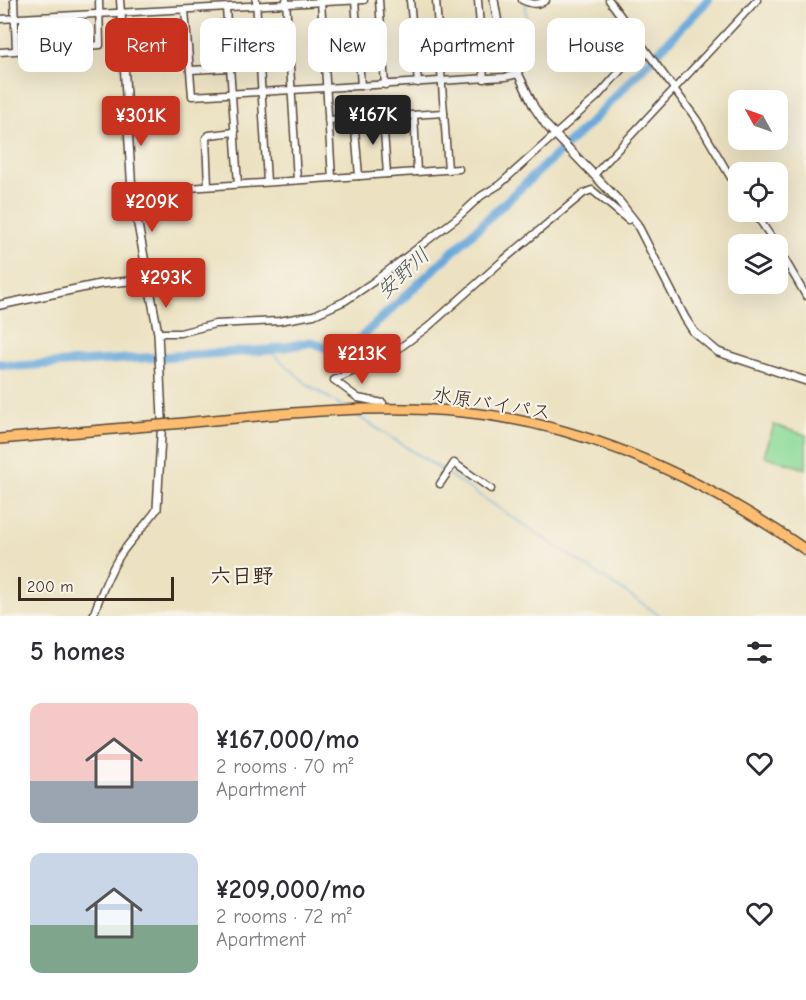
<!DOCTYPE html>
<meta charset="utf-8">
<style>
body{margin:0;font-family:"Comic Neue","Klee One",sans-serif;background:#f7f7f7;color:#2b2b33;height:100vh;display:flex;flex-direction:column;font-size:22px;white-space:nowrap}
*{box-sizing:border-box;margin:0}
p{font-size:20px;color:#7c7c81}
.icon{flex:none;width:33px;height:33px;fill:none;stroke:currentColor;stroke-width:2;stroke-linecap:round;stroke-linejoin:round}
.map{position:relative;height:616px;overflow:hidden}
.details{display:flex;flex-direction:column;background:#fff;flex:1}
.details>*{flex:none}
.guide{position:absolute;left:18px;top:18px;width:771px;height:54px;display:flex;gap:12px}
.needle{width:39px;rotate:310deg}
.tools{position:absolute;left:728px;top:90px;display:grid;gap:12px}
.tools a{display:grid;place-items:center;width:60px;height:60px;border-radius:12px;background:#fff;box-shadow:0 6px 24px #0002;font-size:30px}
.scale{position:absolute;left:18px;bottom:15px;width:156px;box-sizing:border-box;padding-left:6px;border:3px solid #3b2a1e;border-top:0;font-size:16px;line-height:21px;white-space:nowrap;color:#3b2a1e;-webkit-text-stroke:4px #f7f3e8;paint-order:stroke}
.price{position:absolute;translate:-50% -51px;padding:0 14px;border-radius:6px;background:#c8321e;color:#fff;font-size:20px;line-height:39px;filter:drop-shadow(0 2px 3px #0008)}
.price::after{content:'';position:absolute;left:50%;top:36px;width:18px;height:14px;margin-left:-9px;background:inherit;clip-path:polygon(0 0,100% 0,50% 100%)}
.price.current{background:#222;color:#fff}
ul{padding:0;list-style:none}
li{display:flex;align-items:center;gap:18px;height:150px;padding:0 30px}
li span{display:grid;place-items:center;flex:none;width:168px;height:120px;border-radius:12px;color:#555}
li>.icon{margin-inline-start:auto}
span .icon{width:72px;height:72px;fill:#fffc;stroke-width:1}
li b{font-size:26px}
h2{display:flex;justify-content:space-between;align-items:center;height:72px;padding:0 30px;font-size:26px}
.tag{padding:0 21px;border-radius:12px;background:#fff;box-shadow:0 6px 24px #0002;font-size:21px;line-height:54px}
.tag.current{background:#c8321e;color:#fff}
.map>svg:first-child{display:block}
</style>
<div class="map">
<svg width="806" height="616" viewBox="0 0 806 616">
<rect width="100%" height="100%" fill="#f7f3e8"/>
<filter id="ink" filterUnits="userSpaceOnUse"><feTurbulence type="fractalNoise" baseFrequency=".0167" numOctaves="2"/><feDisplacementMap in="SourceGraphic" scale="12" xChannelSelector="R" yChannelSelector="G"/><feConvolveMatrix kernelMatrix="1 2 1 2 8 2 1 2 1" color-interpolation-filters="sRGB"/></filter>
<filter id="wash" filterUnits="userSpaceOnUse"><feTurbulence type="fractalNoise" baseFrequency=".008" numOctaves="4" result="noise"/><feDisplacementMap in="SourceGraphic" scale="24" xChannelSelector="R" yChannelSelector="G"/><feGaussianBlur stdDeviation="1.35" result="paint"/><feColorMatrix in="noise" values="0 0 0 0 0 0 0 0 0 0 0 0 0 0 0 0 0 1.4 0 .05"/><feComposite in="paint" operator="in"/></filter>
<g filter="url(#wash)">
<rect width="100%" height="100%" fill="#ece2c2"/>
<polygon fill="#8cdb9a" stroke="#64825c" stroke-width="1.5" points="774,425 806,435 806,469 764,456"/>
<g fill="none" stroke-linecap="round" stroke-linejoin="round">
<g stroke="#69a9dc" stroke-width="1.5">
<polyline points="521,47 526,24 526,3"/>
<polyline points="269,350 308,385 342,406"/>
<polyline points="353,413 445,472"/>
<polyline points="449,475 661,616"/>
</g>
<polyline stroke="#69a9dc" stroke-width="9" points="0,364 18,366 269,350 312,342 341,355 351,347 591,122 708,0"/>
</g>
</g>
<g filter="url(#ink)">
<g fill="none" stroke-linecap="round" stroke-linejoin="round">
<g stroke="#564637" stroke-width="9">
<g id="minor">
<polyline points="14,0 16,50"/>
<polyline points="120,0 121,13"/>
<polyline points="256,0 267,182"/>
<polyline points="286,0 297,180"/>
<polyline points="355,0 361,86"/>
<polyline points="379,0 385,85"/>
<polyline points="410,0 418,83"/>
<polyline points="436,0 448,170"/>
<polyline points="478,0 484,79"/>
<path d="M522,0C531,4 538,6 546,0"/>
<polyline points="609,0 697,120 738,190"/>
<polyline points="321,1 332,178"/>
<polyline points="226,8 238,184"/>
<polyline points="185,10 192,96 505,77 518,74"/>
<polyline points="0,19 364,0"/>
<polyline points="0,52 100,45 99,0"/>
<polyline points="190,70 230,68"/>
<polyline points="414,115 417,172"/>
<polyline points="383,117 387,174"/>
<polyline points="354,118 359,176"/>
<polyline points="328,120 444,113"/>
<polyline points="594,175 757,0"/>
<polyline points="208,186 206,138 209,135 235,132"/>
<polyline points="132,192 459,169"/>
<polyline points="754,212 776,244"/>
<polyline points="777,246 806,296"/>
<polyline points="158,333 180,333 215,324 279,321 314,315 345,301 373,282 457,218 481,196 499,185 597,97 642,46"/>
<polyline points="383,403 358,398 334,380 390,355 428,327 501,262 584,193 592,190 628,220"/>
<polyline points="440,484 454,463 491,489"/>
<path d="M93,616C100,596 109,572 121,554C132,538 146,525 157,509"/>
</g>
</g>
<g stroke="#564637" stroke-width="10">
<g id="tertiary">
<polyline points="494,0 500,35 534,107 546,125 619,201 637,224 685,318 694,332 718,352 806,381"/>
<polyline points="121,13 132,192 158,333 162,418 157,509"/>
<polyline points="0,305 100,284 149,279"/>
</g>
</g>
<g stroke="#564637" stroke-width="12">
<g id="trunk">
<path d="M172,424C268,415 366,403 463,412C587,424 705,480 806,550"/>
<polyline points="0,439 136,427"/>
</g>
</g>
<use href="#minor" stroke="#fff" stroke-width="6"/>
<use href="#tertiary" stroke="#fff" stroke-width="7"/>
<use href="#trunk" stroke="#fcbd6f" stroke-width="9"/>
<g stroke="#564637" stroke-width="12" stroke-linecap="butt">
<polyline id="trunk-bridge" points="136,427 172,424"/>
</g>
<use href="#trunk-bridge" stroke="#fcbd6f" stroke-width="9"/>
</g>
</g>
<g text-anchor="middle" stroke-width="4.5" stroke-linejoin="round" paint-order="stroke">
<g font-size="20" fill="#3b2a1e" stroke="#f7f3e8">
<text transform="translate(492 403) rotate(9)" y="7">水原バイパス</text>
</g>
<g font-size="21" font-style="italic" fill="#4b5660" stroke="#f7f3e8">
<text transform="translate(403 273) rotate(-43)" y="7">安野川</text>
</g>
<g font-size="21" font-weight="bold" fill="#3b2a1e" stroke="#f7f3e8">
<text x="242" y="583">六日野</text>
</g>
</g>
</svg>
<div class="tools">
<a><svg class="needle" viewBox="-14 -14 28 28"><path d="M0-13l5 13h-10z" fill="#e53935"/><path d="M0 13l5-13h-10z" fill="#7c7c81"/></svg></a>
<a><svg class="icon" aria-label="locate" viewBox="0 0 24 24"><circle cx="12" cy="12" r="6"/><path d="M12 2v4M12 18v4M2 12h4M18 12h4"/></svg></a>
<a><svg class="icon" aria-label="layers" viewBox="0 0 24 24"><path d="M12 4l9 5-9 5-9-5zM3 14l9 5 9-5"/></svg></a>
</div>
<div class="scale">200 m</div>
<b class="price current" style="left:373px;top:146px">¥167K</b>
<b class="price" style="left:141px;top:147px">¥301K</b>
<b class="price" style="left:152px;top:233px">¥209K</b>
<b class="price" style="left:166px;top:309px">¥293K</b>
<b class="price" style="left:362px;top:385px">¥213K</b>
<div class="guide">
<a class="tag">Buy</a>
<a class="tag current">Rent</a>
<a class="tag">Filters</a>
<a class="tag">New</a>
<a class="tag">Apartment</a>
<a class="tag">House</a>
</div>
</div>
<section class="details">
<h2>5 homes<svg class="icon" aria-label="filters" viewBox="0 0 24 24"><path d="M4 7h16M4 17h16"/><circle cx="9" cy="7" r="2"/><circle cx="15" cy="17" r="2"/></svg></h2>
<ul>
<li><span style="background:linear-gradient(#f6c9c9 65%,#9aa5b1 0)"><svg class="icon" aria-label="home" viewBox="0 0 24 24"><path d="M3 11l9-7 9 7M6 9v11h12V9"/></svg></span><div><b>¥167,000/mo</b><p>2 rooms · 70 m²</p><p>Apartment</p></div><svg class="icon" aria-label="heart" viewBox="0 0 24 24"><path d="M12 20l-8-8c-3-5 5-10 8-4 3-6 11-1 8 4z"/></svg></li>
<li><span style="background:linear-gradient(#c9d6e8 60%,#7fa58c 0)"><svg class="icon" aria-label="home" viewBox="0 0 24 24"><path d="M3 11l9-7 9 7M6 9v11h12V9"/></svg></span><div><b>¥209,000/mo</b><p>2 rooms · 72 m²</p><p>Apartment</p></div><svg class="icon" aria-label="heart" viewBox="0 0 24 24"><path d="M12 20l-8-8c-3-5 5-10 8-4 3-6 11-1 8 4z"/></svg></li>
</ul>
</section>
